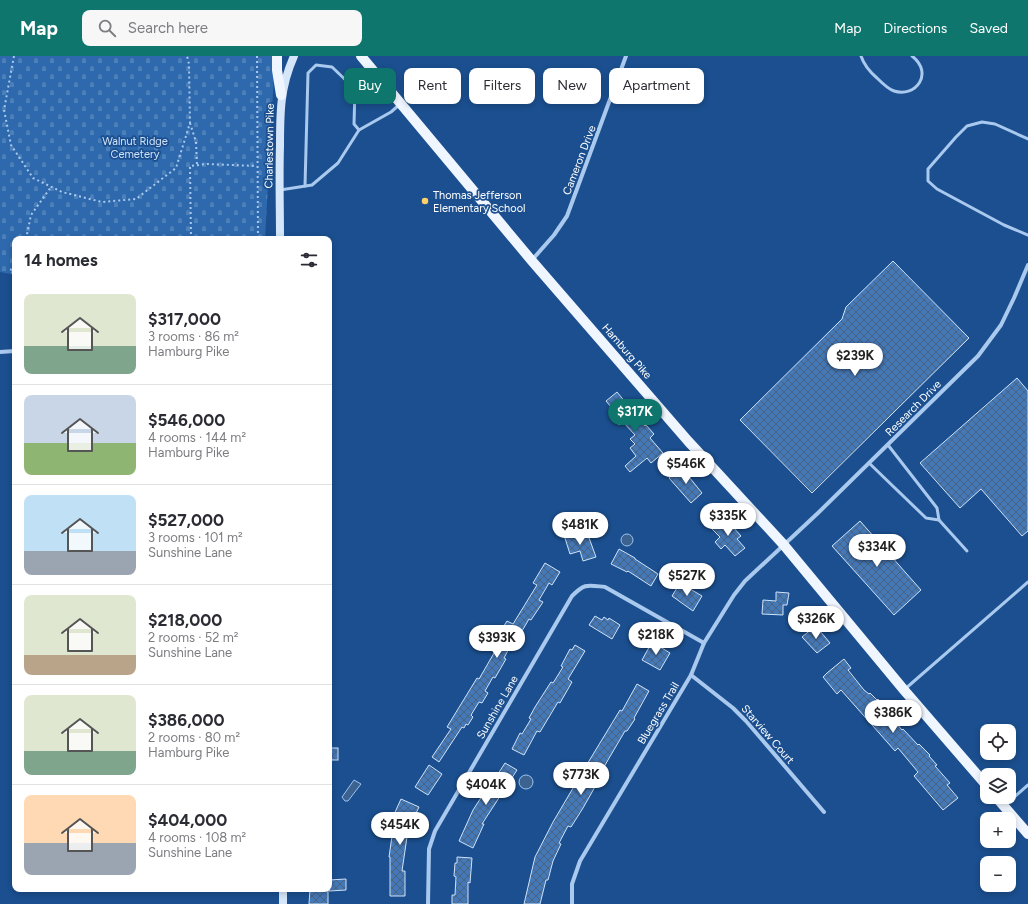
<!DOCTYPE html>
<meta charset="utf-8">
<style>
body{margin:0;font-family:Figtree,sans-serif;background:#f7f7f7;color:#2b2b33;height:100vh;display:flex;flex-direction:column;font-size:15px;white-space:nowrap}
*{box-sizing:border-box;margin:0}
p{font-size:13px;color:#7c7c81}
.icon{flex:none;width:22px;height:22px;fill:none;stroke:currentColor;stroke-width:2;stroke-linecap:round;stroke-linejoin:round}
.map{position:relative;flex:1;overflow:hidden}
.panel{position:absolute;left:12px;top:180px;width:320px;height:656px;display:flex;flex-direction:column;background:#fff;border-radius:8px;box-shadow:0 2px 6px #0003}
.panel>*{flex:none}
.hud{position:absolute;left:344px;top:12px;width:380px;height:36px;display:flex;gap:8px}
.tools{position:absolute;left:980px;top:668px;display:grid;gap:8px}
.tools a{display:grid;place-items:center;width:36px;height:36px;border-radius:8px;background:#fff;box-shadow:0 2px 6px #0003;font-size:20px}
.price{position:absolute;translate:-50% -34px;padding:0 9px;border-radius:14px;background:#fff;color:#222;font-size:13px;line-height:26px;filter:drop-shadow(0 1px 2px #0008)}
.price::after{content:'';position:absolute;left:50%;top:24px;width:12px;height:9px;margin-left:-6px;background:inherit;clip-path:polygon(0 0,100% 0,50% 100%)}
.price.selected{background:#0f766e;color:#fff}
ul{padding:0;list-style:none}
li{display:flex;align-items:center;gap:12px;height:100px;padding:0 12px}
li+li{border-top:1px solid #e1e1e2}
li span{display:grid;place-items:center;flex:none;width:112px;height:80px;border-radius:8px;color:#555}
li>.icon{margin-inline-start:auto}
span .icon{width:48px;height:48px;fill:#fffc;stroke-width:1}
li b{font-size:17px}
h2{display:flex;justify-content:space-between;align-items:center;height:48px;padding:0 12px;font-size:17px}
.tag{padding:0 14px;border-radius:8px;background:#fff;box-shadow:0 2px 6px #0003;font-size:14px;line-height:36px}
.tag.selected{background:#0f766e;color:#fff}
header{display:flex;align-items:center;gap:24px;box-sizing:border-box;height:56px;padding:0 20px;background:#0f766e;color:#fff}
header strong{font-size:19px}
nav{display:flex;gap:22px;margin-inline-start:auto;font-size:14px}
.search{width:280px;height:36px;background:#f7f7f7;display:flex;align-items:center;gap:10px;box-sizing:border-box;padding:0 14px;border-radius:8px;color:#7c7c81;font-size:15px}
.map>svg:first-child{display:block}
</style>
<header>
<strong>Map</strong>
<div class="search"><svg class="icon" aria-label="search" viewBox="0 0 24 24"><circle cx="10" cy="10" r="6"/><path d="M15 15l6 6"/></svg>Search here</div>
<nav><a>Map</a><a>Directions</a><a>Saved</a></nav>
</header>
<div class="map">
<svg width="1028" height="848" viewBox="0 0 1028 848">
<defs>
<pattern id="cemetery-stones" width="16" height="16" patternUnits="userSpaceOnUse"><rect width="16" height="16" fill="#2e69ad"/><path d="M2 7V4a2 2 0 0 1 4 0v3zM10 15v-3a2 2 0 0 1 4 0v3z" fill="#4d80b9"/></pattern>
<pattern id="building-cross-hatch" width="8" height="8" patternUnits="userSpaceOnUse"><rect width="8" height="8" fill="#4478b7"/><path d="M0 0l8 8M0 8l8-8" fill="none" stroke="#486282"/></pattern>
</defs>
<rect width="100%" height="100%" fill="#1b4f8f"/>
<polygon fill="url(#cemetery-stones)" points="0,0 275,0 265,183 15,183 15,219 0,216"/>
<g fill="#3c6290" stroke="#9cc4f0">
<circle cx="627" cy="484" r="6"/>
<circle cx="526" cy="726" r="7"/>
<polygon points="354,724 361,728 348,745 345,745 342,741"/>
</g>
<g fill="url(#building-cross-hatch)" stroke="#cfe3fa">
<polygon points="893,205 969,282 812,437 740,364 842,263 846,251"/>
<polygon points="1017,322 1028,335 1028,475 1022,480 981,433 960,452 920,407"/>
<polygon points="617,336 645,370 646,369 654,378 650,382 663,397 651,407 647,402 630,416 625,410 636,400 630,392 635,388 630,383 635,379 623,366 619,369 612,362 617,358 606,345"/>
<polygon points="681,411 702,437 691,447 669,422"/>
<polygon points="724,461 741,480 737,483 745,492 735,500 725,489 721,493 715,486 720,481 711,472"/>
<polygon points="860,465 921,534 894,559 832,490"/>
<polygon points="574,475 576,483 588,479 596,501 583,505 580,495 570,498 564,479"/>
<polygon points="619,493 635,502 635,503 658,518 651,530 628,515 627,516 611,508"/>
<polygon points="545,507 560,516 552,529 549,527 539,544 543,546 531,564 529,563 515,587 513,585 504,602 506,603 495,622 493,621 485,635 488,637 482,647 479,646 471,659 473,661 468,669 466,668 464,672 462,671 439,706 432,701 451,673 447,671 477,622 479,623 501,585 496,582 507,565 513,568 537,529 533,527"/>
<polygon points="680,527 702,540 693,555 672,540"/>
<polygon points="776,536 789,537 787,549 783,549 783,559 762,558 763,544 776,545"/>
<polygon points="595,560 602,564 604,561 608,564 609,562 620,569 612,583 589,569"/>
<polygon points="813,572 817,577 820,575 830,587 817,597 802,581"/>
<polygon points="652,586 670,597 660,614 642,604"/>
<polygon points="575,589 585,595 568,623 572,626 560,647 558,646 540,676 537,675 524,699 512,693 520,677 522,678 531,663 529,662 535,651 551,626 553,627 563,611 561,610 570,593 572,594"/>
<polygon points="844,603 851,612 848,614 864,634 869,638 870,637 877,644 878,643 885,652 883,654 896,669 897,668 902,674 903,673 918,689 919,688 930,699 929,700 937,709 935,710 950,727 947,729 958,742 943,754 914,720 918,716 898,692 895,695 841,634 837,638 823,621 827,617"/>
<polygon points="637,628 649,635 634,662 635,663 627,675 625,675 598,721 600,722 583,752 571,771 568,770 559,787 561,788 553,805 548,824 546,824 540,848 524,848 535,801 553,766 589,705 620,654 622,655"/>
<rect x="329" y="692" width="9" height="12"/>
<polygon points="505,707 517,714 482,768 484,768 473,792 459,785 473,754 488,731 489,732"/>
<polygon points="429,709 442,718 428,739 415,731"/>
<polygon points="401,743 419,751 408,774 402,815 405,815 405,840 390,840 390,801 389,801 394,766 391,765"/>
<polygon points="457,801 472,802 470,827 468,826 468,848 452,848 452,839 455,839 456,821 454,820 455,807 457,807"/>
<polygon points="346,823 346,834 329,835 329,824"/>
<polygon points="310,833 328,833 328,848 309,848"/>
</g>
<g fill="none" stroke-linecap="round" stroke-linejoin="round">
<g stroke="#a9c9ee" stroke-width="2" stroke-dasharray="2 3" stroke-linecap="butt">
<polyline points="14,0 4,54 11,89 33,122 62,136 102,146 136,143 176,112 190,67 189,8 187,0"/>
<polyline points="257,0 258,183"/>
<polyline points="190,67 196,86 197,109"/>
<polyline points="26,183 31,159 51,131"/>
<polyline points="191,183 190,110 207,108 257,110"/>
<polyline points="15,210 12,211 10,216 15,217"/>
</g>
<g stroke="#a9c9ee" stroke-width="3">
<path d="M861,0C864,9 870,16 877,22C882,27 888,33 894,35C916,42 934,17 912,0"/>
<polyline points="1028,83 995,68 982,66 967,70 956,81 928,113 928,125 937,133 1004,169 1028,179"/>
<polyline points="305,130 308,17 316,9 332,11 355,33 354,68 359,74"/>
<polyline points="280,134 312,129 338,107 359,74 391,56 399,49"/>
<polyline points="869,407 926,462 939,464 937,452 888,389"/>
<polyline points="939,464 967,495"/>
<polyline points="905,633 1028,526"/>
<polyline points="1005,749 1028,729"/>
</g>
<g stroke="#a9c9ee" stroke-width="4">
<polyline points="532,204 554,179 567,160 626,0"/>
<polyline points="0,296 15,295"/>
<polyline points="691,619 733,652 746,665 824,756"/>
<path d="M428,848L429,793L435,775L572,540C585,527 587,529 605,531L704,587"/>
<polyline points="572,848 572,828 580,805 691,619 704,587 734,539 745,525 818,457 978,300 1001,269 1014,242 1028,209"/>
</g>
<g stroke="#d6e6fa" stroke-width="8">
<path d="M280,183C280,152 279,121 280,90C280,57 280,31 294,0"/>
<polyline points="283,833 283,848"/>
</g>
<g stroke="#f0f6ff" stroke-width="10">
<polyline points="277,0 277,14 281,39"/>
<polyline points="361,0 532,205 688,385 783,488 904,634 987,730"/>
<polyline points="996,741 1028,778"/>
</g>
</g>
<circle fill="#ffd166" stroke="#1b4f8f" stroke-width="1.5" cx="425" cy="145" r="4"/>
<g text-anchor="middle" stroke-width="3.5" stroke-linejoin="round" paint-order="stroke">
<g font-size="11" fill="#cfe3fa" stroke="#1b4f8f">
<text x="135" y="89">Walnut Ridge<tspan x="135" dy="13">Cemetery</tspan></text>
</g>
<g font-size="11" fill="#fff" stroke="#1b4f8f">
<text transform="translate(269 90) rotate(-89)" y="4">Charlestown Pike</text>
<text transform="translate(579 104) rotate(-69)" y="4">Cameron Drive</text>
<text transform="translate(627 295) rotate(49)" y="4">Hamburg Pike</text>
<text transform="translate(913 352) rotate(-45)" y="4">Research Drive</text>
<text transform="translate(497 651) rotate(-60)" y="4">Sunshine Lane</text>
<text transform="translate(658 657) rotate(-59)" y="4">Bluegrass Trail</text>
<text transform="translate(768 678) rotate(49)" y="4">Starview Court</text>
</g>
<g font-size="11" fill="#fff" stroke="#1b4f8f" text-anchor="start">
<text x="433" y="143">Thomas Jefferson<tspan x="433" dy="13">Elementary School</tspan></text>
</g>
</g>
</svg>
<div class="tools">
<a><svg class="icon" aria-label="locate" viewBox="0 0 24 24"><circle cx="12" cy="12" r="6"/><path d="M12 2v4M12 18v4M2 12h4M18 12h4"/></svg></a>
<a><svg class="icon" aria-label="layers" viewBox="0 0 24 24"><path d="M12 4l9 5-9 5-9-5zM3 14l9 5 9-5"/></svg></a>
<a>+</a>
<a>−</a>
</div>
<b class="price" style="left:855px;top:321px">$239K</b>
<b class="price selected" style="left:635px;top:377px">$317K</b>
<b class="price" style="left:686px;top:429px">$546K</b>
<b class="price" style="left:728px;top:481px">$335K</b>
<b class="price" style="left:580px;top:490px">$481K</b>
<b class="price" style="left:877px;top:512px">$334K</b>
<b class="price" style="left:687px;top:541px">$527K</b>
<b class="price" style="left:816px;top:584px">$326K</b>
<b class="price" style="left:656px;top:600px">$218K</b>
<b class="price" style="left:497px;top:603px">$393K</b>
<b class="price" style="left:893px;top:678px">$386K</b>
<b class="price" style="left:581px;top:740px">$773K</b>
<b class="price" style="left:486px;top:750px">$404K</b>
<b class="price" style="left:400px;top:790px">$454K</b>
<div class="hud">
<a class="tag selected">Buy</a>
<a class="tag">Rent</a>
<a class="tag">Filters</a>
<a class="tag">New</a>
<a class="tag">Apartment</a>
</div>
<section class="panel">
<h2>14 homes<svg class="icon" aria-label="filters" viewBox="0 0 24 24"><path d="M4 7h16M4 17h16"/><circle cx="9" cy="7" r="2"/><circle cx="15" cy="17" r="2"/></svg></h2>
<ul>
<li><span style="background:linear-gradient(#dfe7d0 65%,#7fa58c 0)"><svg class="icon" aria-label="home" viewBox="0 0 24 24"><path d="M3 11l9-7 9 7M6 9v11h12V9"/></svg></span><div><b>$317,000</b><p>3 rooms · 86 m²</p><p>Hamburg Pike</p></div></li>
<li><span style="background:linear-gradient(#c9d6e8 60%,#8fb573 0)"><svg class="icon" aria-label="home" viewBox="0 0 24 24"><path d="M3 11l9-7 9 7M6 9v11h12V9"/></svg></span><div><b>$546,000</b><p>4 rooms · 144 m²</p><p>Hamburg Pike</p></div></li>
<li><span style="background:linear-gradient(#bfe0f5 70%,#9aa5b1 0)"><svg class="icon" aria-label="home" viewBox="0 0 24 24"><path d="M3 11l9-7 9 7M6 9v11h12V9"/></svg></span><div><b>$527,000</b><p>3 rooms · 101 m²</p><p>Sunshine Lane</p></div></li>
<li><span style="background:linear-gradient(#dfe7d0 75%,#b9a48a 0)"><svg class="icon" aria-label="home" viewBox="0 0 24 24"><path d="M3 11l9-7 9 7M6 9v11h12V9"/></svg></span><div><b>$218,000</b><p>2 rooms · 52 m²</p><p>Sunshine Lane</p></div></li>
<li><span style="background:linear-gradient(#dfe7d0 70%,#7fa58c 0)"><svg class="icon" aria-label="home" viewBox="0 0 24 24"><path d="M3 11l9-7 9 7M6 9v11h12V9"/></svg></span><div><b>$386,000</b><p>2 rooms · 80 m²</p><p>Hamburg Pike</p></div></li>
<li><span style="background:linear-gradient(#ffd9b3 60%,#9aa5b1 0)"><svg class="icon" aria-label="home" viewBox="0 0 24 24"><path d="M3 11l9-7 9 7M6 9v11h12V9"/></svg></span><div><b>$404,000</b><p>4 rooms · 108 m²</p><p>Sunshine Lane</p></div></li>
</ul>
</section>
</div>
